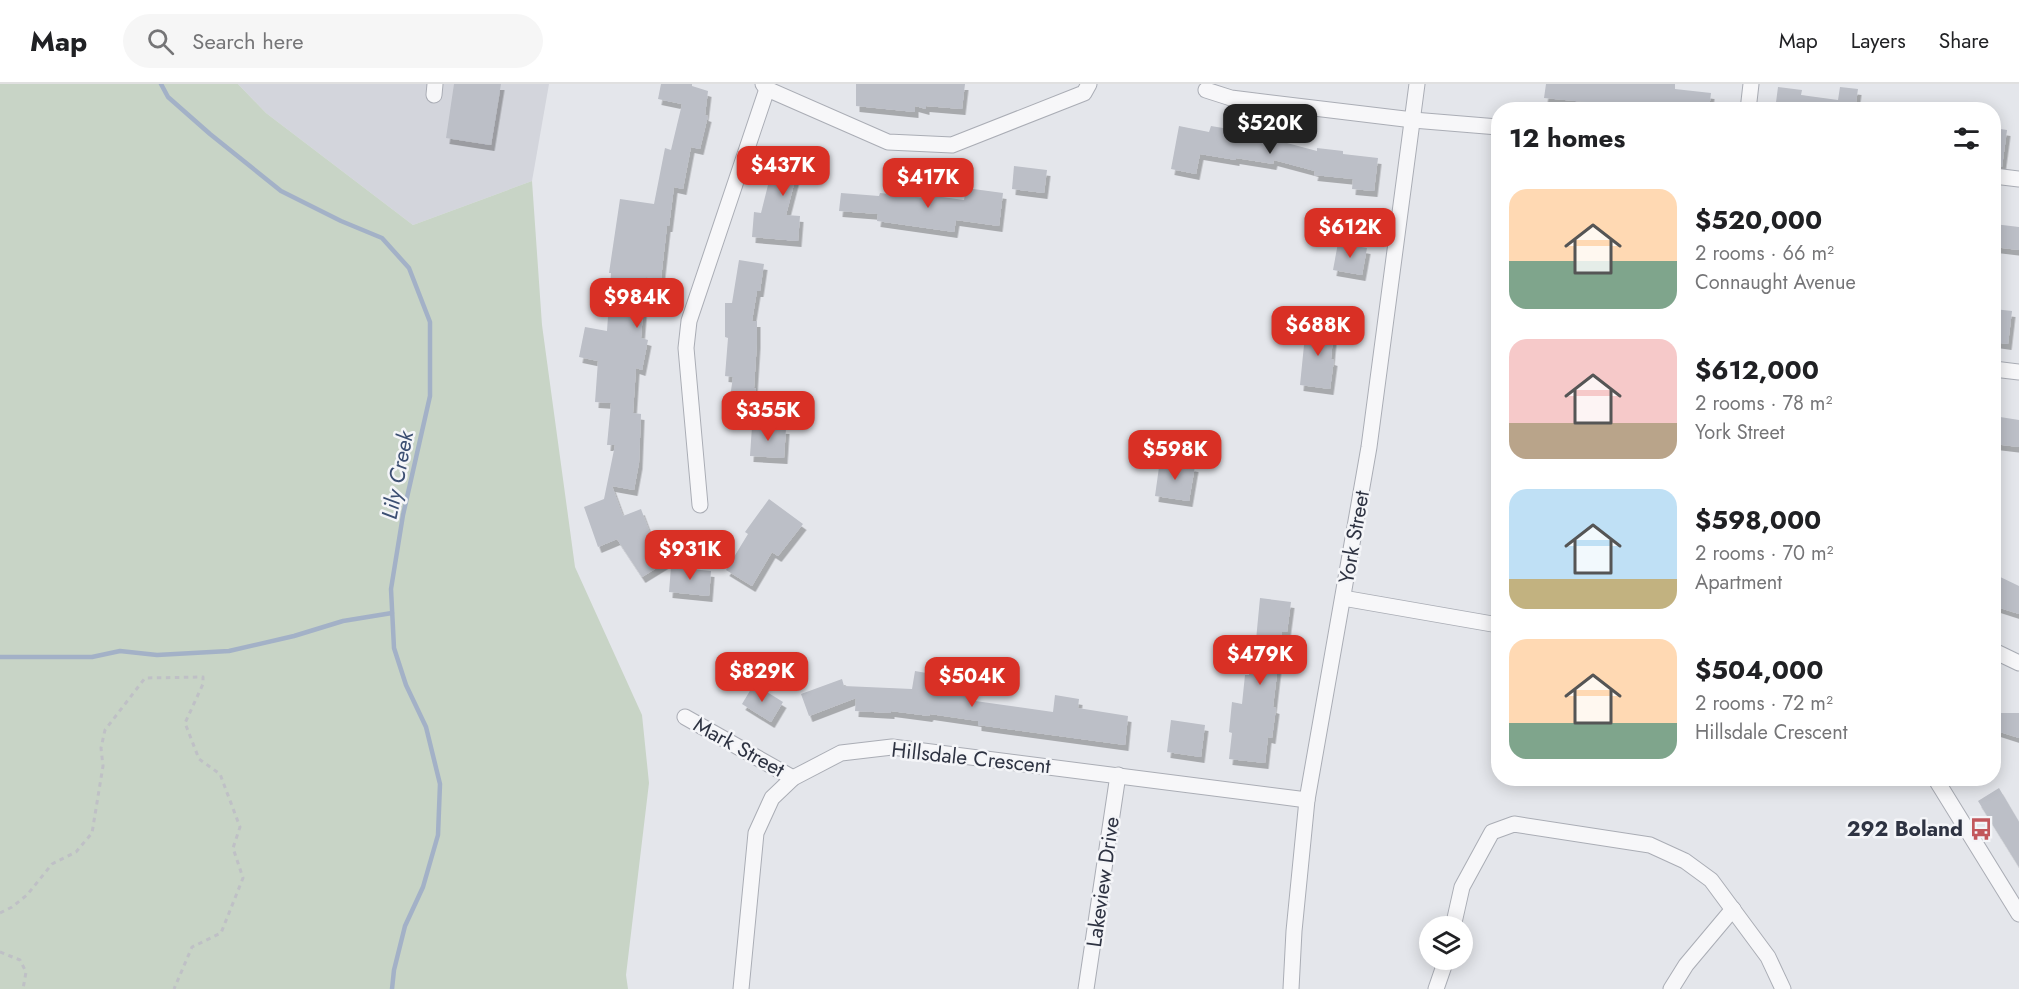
<!DOCTYPE html>
<meta charset="utf-8">
<style>
body{margin:0;font-family:Jost,sans-serif;background:#f6f6f6;color:#202124;height:100vh;display:flex;flex-direction:column;font-size:22px;white-space:nowrap}
*{box-sizing:border-box;margin:0}
p{font-size:20px;color:#757577}
.icon{flex:none;width:33px;height:33px;fill:none;stroke:currentColor;stroke-width:2;stroke-linecap:round;stroke-linejoin:round}
.map{position:relative;flex:1;overflow:hidden}
.sheet{position:absolute;left:1491px;top:18px;width:510px;height:684px;display:flex;flex-direction:column;background:#fff;border-radius:24px;box-shadow:0 3px 15px #0003}
.sheet>*{flex:none}
.controls{position:absolute;left:1419px;top:832px;display:grid;gap:12px}
.controls a{display:grid;place-items:center;width:54px;height:54px;border-radius:50%;background:#fff;box-shadow:0 3px 15px #0003;font-size:30px}
.price{position:absolute;translate:-50% -51px;padding:0 14px;border-radius:12px;background:#d93025;color:#fff;font-size:20px;line-height:39px;filter:drop-shadow(0 2px 3px #0008)}
.price::after{content:'';position:absolute;left:50%;top:36px;width:18px;height:14px;margin-left:-9px;background:inherit;clip-path:polygon(0 0,100% 0,50% 100%)}
.price.active{background:#222;color:#fff}
ul{padding:0;list-style:none}
li{display:flex;align-items:center;gap:18px;height:150px;padding:0 18px}
li span{display:grid;place-items:center;flex:none;width:168px;height:120px;border-radius:18px;color:#555}
li>.icon{margin-inline-start:auto}
span .icon{width:72px;height:72px;fill:#fffc;stroke-width:1}
li b{font-size:26px}
h2{display:flex;justify-content:space-between;align-items:center;height:72px;padding:0 18px;font-size:26px}
header{display:flex;align-items:center;gap:36px;box-sizing:border-box;height:84px;padding:0 30px;background:#fff;border-bottom:2px solid #e0e0e0}
header strong{font-size:28px}
nav{display:flex;gap:33px;margin-inline-start:auto;font-size:21px}
.search{width:420px;height:54px;background:#f6f6f6;display:flex;align-items:center;gap:15px;box-sizing:border-box;padding:0 21px;border-radius:33px;color:#757577;font-size:22px}
.map>svg:first-child{display:block}
</style>
<header>
<strong>Map</strong>
<div class="search"><svg class="icon" aria-label="search" viewBox="0 0 24 24"><circle cx="10" cy="10" r="6"/><path d="M15 15l6 6"/></svg>Search here</div>
<nav><a>Map</a><a>Layers</a><a>Share</a></nav>
</header>
<div class="map">
<svg width="2019" height="905" viewBox="0 0 2019 905">
<defs>
<filter id="shadow"><feDropShadow dx="3.5" dy="6" stdDeviation="0" flood-color="#0004"/></filter>
</defs>
<rect width="100%" height="100%" fill="#e4e6eb"/>
<polygon fill="#d3d5dc" points="238,0 549,0 532,97 413,141 266,29"/>
<polygon fill="#c8d4c6" points="0,0 238,0 266,29 413,141 532,97 542,241 575,483 642,631 649,699 626,891 628,905 0,905"/>
<g fill="none" stroke-linecap="round" stroke-linejoin="round">
<g stroke="#a3b1c7" stroke-width="4.5">
<polyline points="161,0 168,13 210,50 281,107 341,137 382,154 409,184 430,238 430,312 403,431 391,505 394,564 406,601 426,643 440,700 438,751 423,803 405,842 394,886 392,905"/>
<polyline points="0,573 92,573 120,567 157,571 229,567 294,552 343,537 392,529"/>
</g>
</g>
<g fill="#bcbfc7" filter="url(#shadow)">
<polygon points="454,0 501,0 491,61 446,54"/>
<polygon points="661,0 692,0 692,2 708,7 705,31 708,32 700,65 691,63 683,105 674,103 669,142 667,142 661,195 646,193 641,254 648,256 642,286 636,284 633,329 641,330 639,379 634,406 612,402 623,432 641,425 650,449 668,477 642,493 617,455 598,463 584,423 604,415 615,361 607,361 611,319 595,318 598,277 579,273 585,243 607,247 611,189 609,189 620,115 654,120 665,64 671,66 682,20 658,15"/>
<polygon points="856,0 965,0 962,25 926,22 926,25 915,22 915,28 856,22"/>
<polygon points="1546,0 1675,0 1675,5 1711,9 1709,26 1612,26 1586,21 1586,18 1544,14"/>
<polygon points="1778,3 1802,6 1801,11 1838,16 1840,3 1858,5 1855,26 1775,26"/>
<polygon points="1179,42 1209,48 1211,42 1241,47 1241,51 1283,58 1317,67 1317,64 1343,67 1343,70 1378,74 1374,107 1352,105 1353,95 1314,91 1315,87 1274,76 1273,80 1236,74 1236,76 1200,70 1196,90 1171,85"/>
<polygon points="1994,44 2007,46 2002,83 1994,82"/>
<polygon points="785,63 823,75 818,91 798,85 786,131 800,132 798,157 752,153 754,128 761,129 772,85 777,87"/>
<polygon points="1014,82 1047,86 1044,109 1012,105"/>
<polygon points="966,104 1003,109 999,142 956,136 954,148 877,137 878,130 839,127 841,109 879,112 880,109 926,114 927,111 964,116"/>
<polygon points="1994,140 2019,143 2019,166 1994,163"/>
<polygon points="1338,159 1367,164 1362,191 1333,186"/>
<polygon points="739,176 764,180 760,207 757,207 752,237 757,237 757,258 754,304 756,305 751,331 728,327 733,293 725,292 728,254 725,253 725,219 732,219"/>
<polygon points="1994,225 2012,227 2008,260 1994,258"/>
<polygon points="1306,241 1334,244 1331,275 1334,276 1330,305 1300,301"/>
<polygon points="1994,332 2019,336 2019,363 1994,360"/>
<polygon points="752,342 786,344 784,374 750,372"/>
<polygon points="1160,376 1195,382 1189,417 1155,412"/>
<polygon points="769,415 803,440 778,472 772,468 752,502 726,486 748,450 745,448"/>
<polygon points="671,483 711,487 709,512 669,508"/>
<polygon points="1994,490 2019,502 2019,530 1994,522"/>
<polygon points="1260,514 1291,518 1287,548 1282,548 1273,623 1276,624 1272,654 1268,653 1265,679 1229,675 1232,649 1229,648 1232,618 1242,620 1245,591 1249,591 1253,555 1256,556"/>
<polygon points="915,587 971,597 968,616 1053,628 1055,611 1079,615 1078,624 1128,632 1125,661 978,641 978,637 930,630 929,632 891,627 891,629 855,627 856,614 809,632 801,610 842,595 844,602 912,605"/>
<polygon points="754,600 783,618 771,638 742,620"/>
<polygon points="1994,629 2019,629 2019,654 1994,646"/>
<polygon points="1171,636 1205,641 1201,673 1167,668"/>
<polygon points="1999,704 2019,738 2019,783 1978,717"/>
</g>
<g fill="none" stroke-linecap="round" stroke-linejoin="round">
<g stroke="#aaadb5" stroke-width="17">
<g id="minor">
<polyline points="763,0 767,5 888,58 952,61 1084,9 1089,0"/>
<polyline points="1206,6 1231,14 1413,36 1498,43"/>
<polyline points="434,11 435,0"/>
<polyline points="1748,26 1751,0"/>
<polyline points="1994,92 2019,95"/>
<polyline points="1994,285 2019,288"/>
<polyline points="700,421 686,264 689,237 767,5"/>
<polyline points="1343,514 1498,541"/>
<polyline points="1994,567 2019,579"/>
<polyline points="685,633 793,694"/>
<polyline points="1935,694 2019,830"/>
<polyline points="1453,843 1462,803 1492,748 1514,740 1650,761 1685,777 1711,796 1768,873 1783,905"/>
<polyline points="741,905 756,749 772,714 793,694 841,669 892,663 1307,716"/>
<polyline points="1086,905 1118,691"/>
<polyline points="1291,905 1294,847 1307,716 1369,363 1417,0"/>
<polyline points="1436,905 1446,876"/>
<polyline points="1671,905 1686,881 1733,825"/>
</g>
</g>
<g stroke="#bfc0c6" stroke-width="3" stroke-dasharray="4.5 4.5" stroke-linecap="butt">
<polyline points="0,829 12,823 27,811 52,780 76,768 92,749 103,682 101,664 105,646 145,594 203,593 203,600 185,639 199,675 220,690 240,743 233,764 243,794 221,849 192,863 174,905"/>
<polyline points="0,868 20,876 26,888 23,905"/>
</g>
<use href="#minor" stroke="#f7f7f9" stroke-width="15"/>
</g>
<defs>
<g id="bus-bare" transform="scale(1.8)"><path d="M-5-6H5V4H4V6H2V4H-2V6H-4V4H-5ZM-3.5-4V0h7V-4ZM-3.5 1.2v1.5H-2V1.2ZM2 1.2v1.5H3.5V1.2Z" fill="#c2575c" stroke="#f4f5f8" stroke-width="2.5" paint-order="stroke"/></g>
</defs>
<g fill-rule="evenodd">
<use href="#bus-bare" x="1981" y="745"/>
</g>
<g text-anchor="middle" stroke-width="5" stroke-linejoin="round" paint-order="stroke">
<g font-size="21" fill="#2e3342" stroke="#f4f5f8">
<text transform="translate(1354 453) rotate(-80)" y="7">York Street</text>
<text transform="translate(739 663) rotate(29)" y="7">Mark Street</text>
<text transform="translate(971 674) rotate(6)" y="7">Hillsdale Crescent</text>
<text transform="translate(1103 798) rotate(-82)" y="7">Lakeview Drive</text>
</g>
<g font-size="21" font-weight="bold" fill="#2e3342" stroke="#f4f5f8" text-anchor="end">
<text x="1963" y="752">292 Boland</text>
</g>
<g font-size="22" font-style="italic" fill="#3b4e72" stroke="#f4f5f8">
<text transform="translate(397 391) rotate(-79)" y="8">Lily Creek</text>
</g>
</g>
</svg>
<div class="controls">
<a><svg class="icon" aria-label="layers" viewBox="0 0 24 24"><path d="M12 4l9 5-9 5-9-5zM3 14l9 5 9-5"/></svg></a>
</div>
<b class="price active" style="left:1270px;top:71px">$520K</b>
<b class="price" style="left:783px;top:113px">$437K</b>
<b class="price" style="left:928px;top:125px">$417K</b>
<b class="price" style="left:1350px;top:175px">$612K</b>
<b class="price" style="left:637px;top:245px">$984K</b>
<b class="price" style="left:1318px;top:273px">$688K</b>
<b class="price" style="left:768px;top:358px">$355K</b>
<b class="price" style="left:1175px;top:397px">$598K</b>
<b class="price" style="left:690px;top:497px">$931K</b>
<b class="price" style="left:1260px;top:602px">$479K</b>
<b class="price" style="left:762px;top:619px">$829K</b>
<b class="price" style="left:972px;top:624px">$504K</b>
<section class="sheet">
<h2>12 homes<svg class="icon" aria-label="filters" viewBox="0 0 24 24"><path d="M4 7h16M4 17h16"/><circle cx="9" cy="7" r="2"/><circle cx="15" cy="17" r="2"/></svg></h2>
<ul>
<li><span style="background:linear-gradient(#ffd9b3 60%,#7fa58c 0)"><svg class="icon" aria-label="home" viewBox="0 0 24 24"><path d="M3 11l9-7 9 7M6 9v11h12V9"/></svg></span><div><b>$520,000</b><p>2 rooms · 66 m²</p><p>Connaught Avenue</p></div></li>
<li><span style="background:linear-gradient(#f6c9c9 70%,#b9a48a 0)"><svg class="icon" aria-label="home" viewBox="0 0 24 24"><path d="M3 11l9-7 9 7M6 9v11h12V9"/></svg></span><div><b>$612,000</b><p>2 rooms · 78 m²</p><p>York Street</p></div></li>
<li><span style="background:linear-gradient(#bfe0f5 75%,#c2b280 0)"><svg class="icon" aria-label="home" viewBox="0 0 24 24"><path d="M3 11l9-7 9 7M6 9v11h12V9"/></svg></span><div><b>$598,000</b><p>2 rooms · 70 m²</p><p>Apartment</p></div></li>
<li><span style="background:linear-gradient(#ffd9b3 70%,#7fa58c 0)"><svg class="icon" aria-label="home" viewBox="0 0 24 24"><path d="M3 11l9-7 9 7M6 9v11h12V9"/></svg></span><div><b>$504,000</b><p>2 rooms · 72 m²</p><p>Hillsdale Crescent</p></div></li>
</ul>
</section>
</div>
